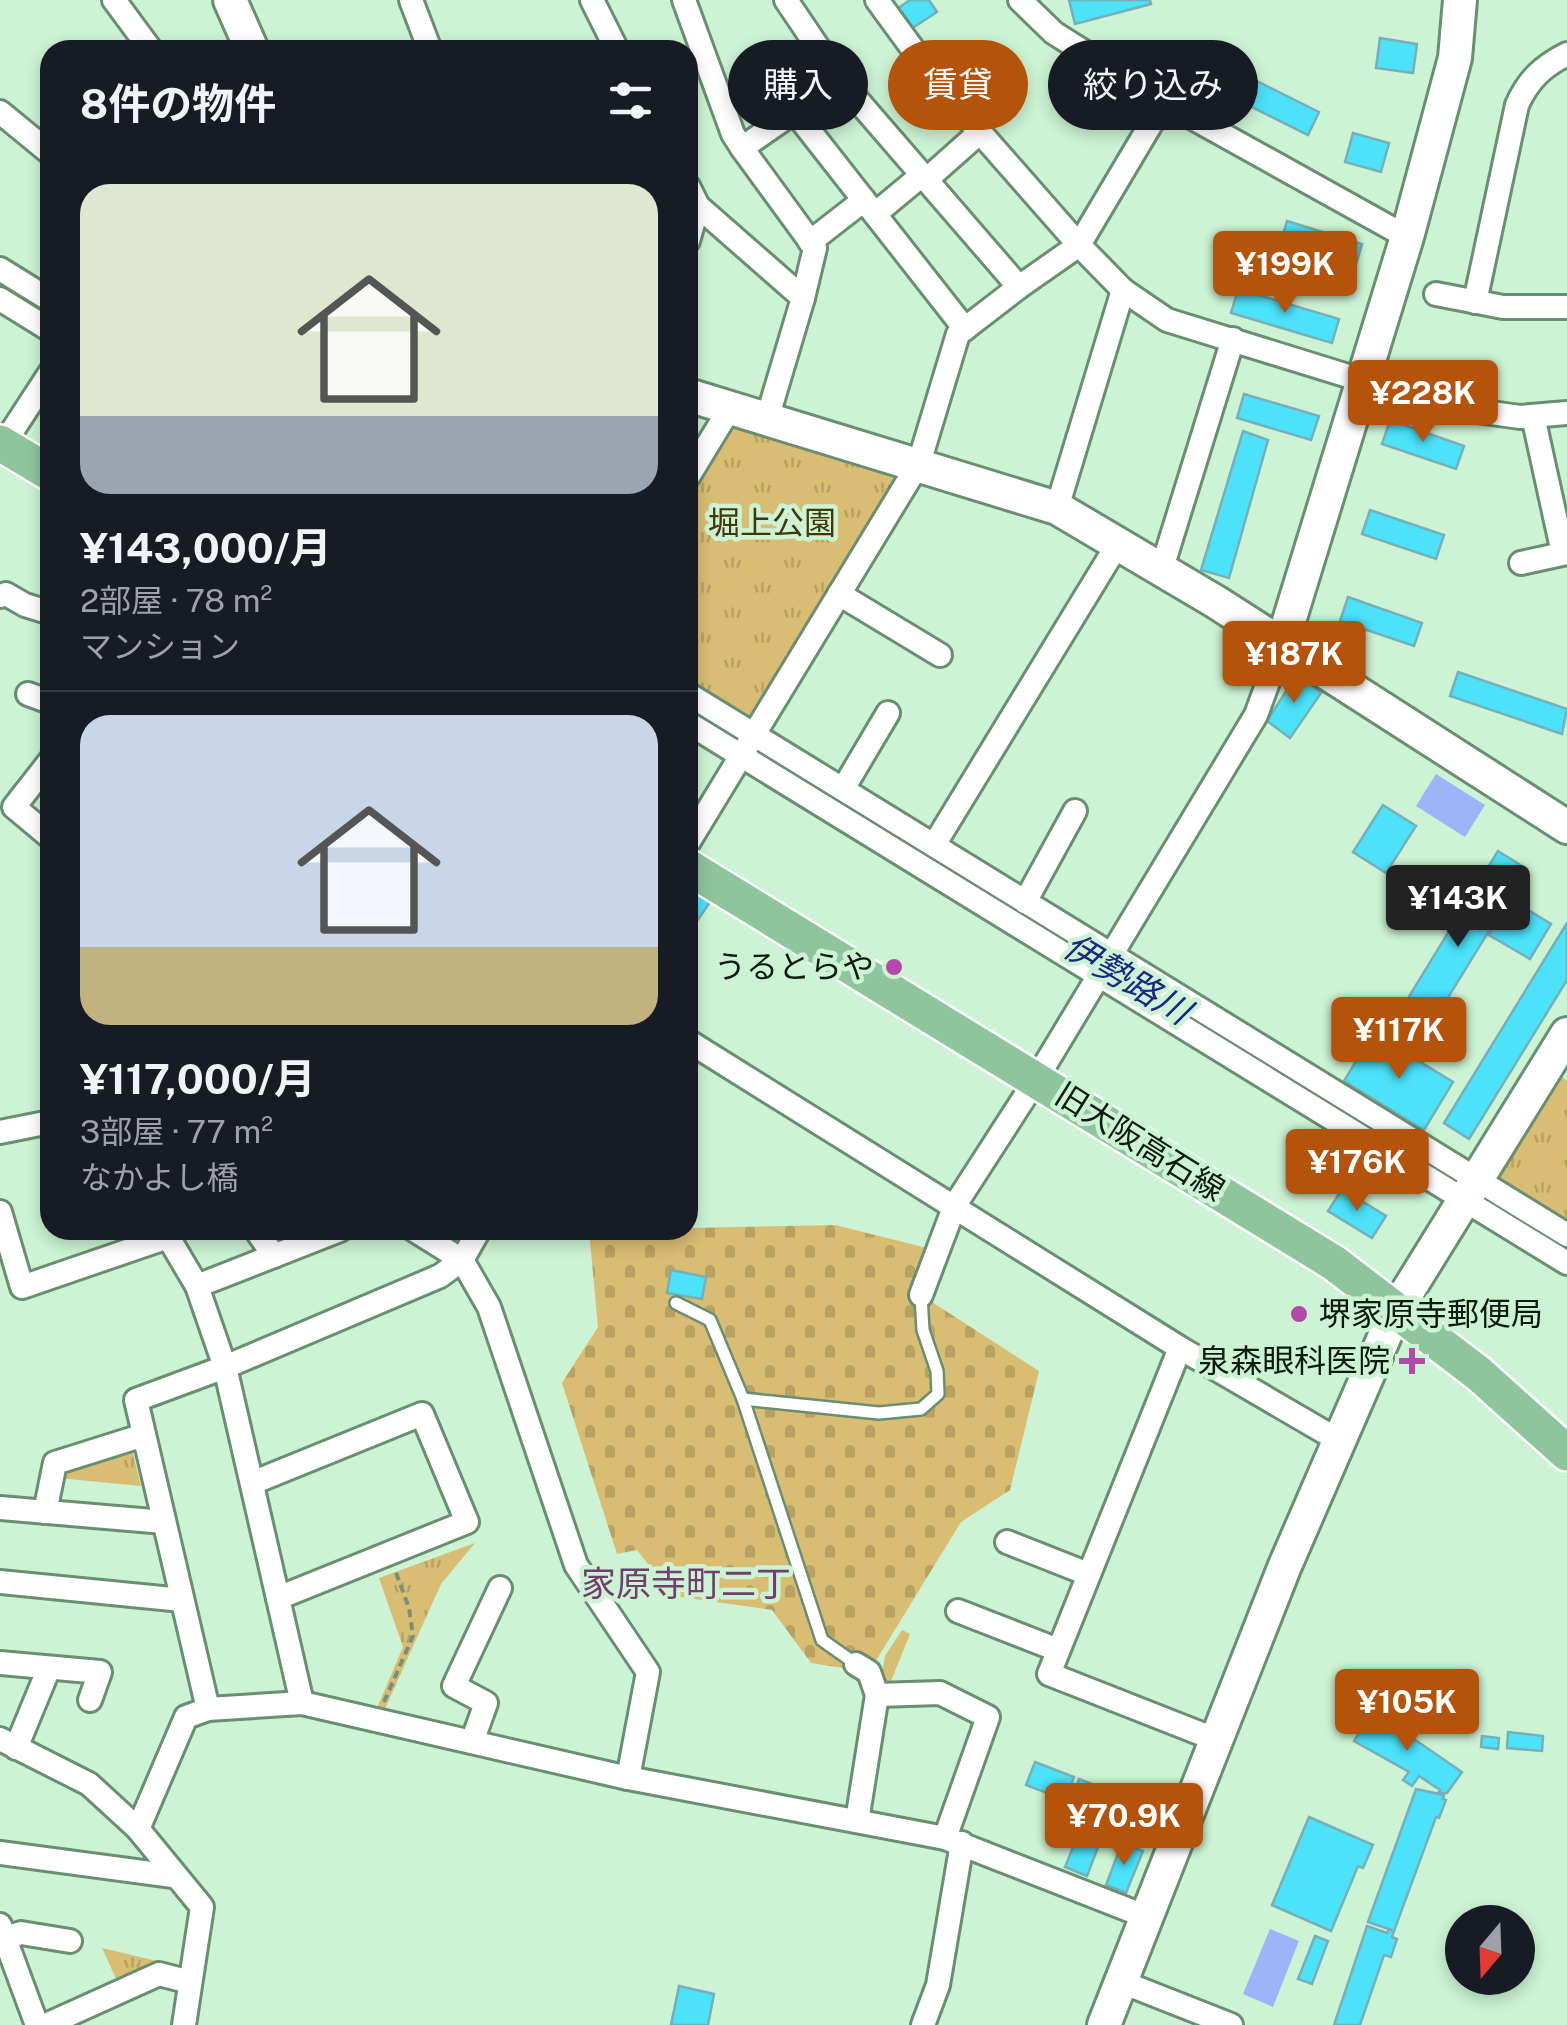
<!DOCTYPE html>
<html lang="ja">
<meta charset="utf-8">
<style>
body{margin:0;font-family:"Public Sans","Noto Sans JP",sans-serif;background:#242831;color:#f1f3f6;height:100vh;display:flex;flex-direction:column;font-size:38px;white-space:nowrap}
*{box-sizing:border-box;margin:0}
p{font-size:32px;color:#9ea1a6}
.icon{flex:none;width:55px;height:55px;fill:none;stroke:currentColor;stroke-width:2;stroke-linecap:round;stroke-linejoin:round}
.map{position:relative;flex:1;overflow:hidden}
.details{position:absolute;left:40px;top:40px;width:658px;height:1200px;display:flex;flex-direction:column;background:#171b24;border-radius:30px;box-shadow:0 5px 15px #0003}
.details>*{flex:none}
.hud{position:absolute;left:728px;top:40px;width:688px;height:90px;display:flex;gap:20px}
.needle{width:65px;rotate:199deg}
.fabs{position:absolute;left:1445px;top:1905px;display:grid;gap:20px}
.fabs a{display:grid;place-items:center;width:90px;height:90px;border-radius:50%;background:#171b24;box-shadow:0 5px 15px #0003;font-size:50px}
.price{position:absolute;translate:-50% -85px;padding:0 22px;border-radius:10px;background:#b45309;color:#fff;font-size:32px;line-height:65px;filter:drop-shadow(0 2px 5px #0008)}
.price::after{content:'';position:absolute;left:50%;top:60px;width:30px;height:22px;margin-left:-15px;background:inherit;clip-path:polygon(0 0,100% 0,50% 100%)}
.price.selected{background:#222;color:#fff}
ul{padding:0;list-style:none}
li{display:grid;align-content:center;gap:20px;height:530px;padding:0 40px}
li+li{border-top:2px solid #363941}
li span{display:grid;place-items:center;height:310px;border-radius:30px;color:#555}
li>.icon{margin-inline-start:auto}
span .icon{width:180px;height:180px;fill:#fffc;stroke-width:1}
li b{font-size:42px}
h2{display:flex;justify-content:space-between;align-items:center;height:120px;padding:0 40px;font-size:42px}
.pill{padding:0 35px;border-radius:45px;background:#171b24;box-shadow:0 5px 15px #0003;font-size:35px;line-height:90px}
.pill.selected{background:#b45309;color:#fff}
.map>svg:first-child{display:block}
</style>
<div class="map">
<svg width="1567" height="2025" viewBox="0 0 1567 2025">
<defs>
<pattern id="cemetery-stones" width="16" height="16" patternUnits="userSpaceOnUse" patternTransform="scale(2.5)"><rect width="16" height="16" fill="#d8bd72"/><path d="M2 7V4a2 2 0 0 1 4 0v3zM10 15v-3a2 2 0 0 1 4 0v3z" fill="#b8a262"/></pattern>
<pattern id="park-tufts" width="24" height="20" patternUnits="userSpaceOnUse" patternTransform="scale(2.5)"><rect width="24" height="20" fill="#d8bd72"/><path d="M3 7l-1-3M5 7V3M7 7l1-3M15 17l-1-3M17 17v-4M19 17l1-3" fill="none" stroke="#b8a262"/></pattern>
</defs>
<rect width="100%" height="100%" fill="#ccf3d3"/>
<polygon fill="url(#cemetery-stones)" points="835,1225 927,1248 921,1295 1039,1371 1010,1490 961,1522 869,1672 811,1663 772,1610 673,1596 637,1550 617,1554 562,1383 598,1327 589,1230"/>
<g fill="url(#park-tufts)">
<polygon points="733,423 901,474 752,717 688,678 688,499"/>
<polygon points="1562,1077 1567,1081 1567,1226 1495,1183 1494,1174 1553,1078"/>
<polygon points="126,1449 133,1453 141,1486 58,1478 63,1470"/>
<polygon points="475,1543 441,1584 384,1711 377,1708 403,1647 379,1578"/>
<polygon points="902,1630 910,1634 889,1686 880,1685 885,1656"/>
<polygon points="102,1948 182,1967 174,1973 119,1985"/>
</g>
<g fill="#9eb4f9">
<polygon points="1436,774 1485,805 1465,837 1416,806"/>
<polygon points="1270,1929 1299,1941 1273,2007 1243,1994"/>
</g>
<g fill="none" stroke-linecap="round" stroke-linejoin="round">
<g stroke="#9eb4f9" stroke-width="35">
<polyline points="0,285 50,315"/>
<polyline points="1442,1174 1567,1247"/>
</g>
</g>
<g fill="#4be2fa" stroke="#77afb9" stroke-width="2.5">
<polygon points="910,0 929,0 937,12 908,31 894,11"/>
<polygon points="1069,0 1150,0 1151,4 1075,24"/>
<polygon points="1380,38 1417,44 1413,73 1376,68"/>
<polygon points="1182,44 1319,112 1308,135 1171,67"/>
<polygon points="1353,133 1389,143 1381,172 1345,162"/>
<polygon points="1287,221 1362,244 1355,268 1280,245"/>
<polygon points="1238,289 1339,319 1332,343 1231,313"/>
<polygon points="1244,394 1319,416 1311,440 1237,418"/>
<polygon points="1390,420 1464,446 1456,469 1382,444"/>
<polygon points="1243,431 1268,440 1229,578 1201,570"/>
<polygon points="1370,510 1444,535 1436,559 1362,534"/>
<polygon points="1348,597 1422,623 1414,646 1340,621"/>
<polygon points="1458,672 1567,709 1562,734 1450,696"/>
<polygon points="1297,674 1321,693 1290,738 1267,721"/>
<polygon points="1383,805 1416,826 1386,873 1353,852"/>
<polygon points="1498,851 1527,869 1417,1048 1388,1031"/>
<polygon points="688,888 710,902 695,924 688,919"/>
<polygon points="1510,899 1551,924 1530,959 1489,935"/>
<polygon points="1567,923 1567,980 1469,1139 1444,1123"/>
<polygon points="1373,1033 1453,1082 1424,1130 1344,1081"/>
<polygon points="1342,1189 1386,1216 1372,1238 1328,1211"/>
<polygon points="671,1270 706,1277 702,1299 667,1293"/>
<polygon points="1373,1711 1462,1772 1447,1793 1438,1793 1440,1790 1419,1776 1412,1786 1403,1780 1409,1772 1354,1741"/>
<polygon points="1508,1732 1543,1736 1542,1751 1507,1748"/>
<polygon points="1482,1736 1499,1738 1498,1749 1481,1747"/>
<polygon points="1035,1762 1074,1777 1065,1800 1026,1785"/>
<polygon points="1079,1779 1157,1809 1148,1831 1071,1802"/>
<polygon points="1416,1789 1444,1795 1443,1799 1446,1800 1439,1818 1436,1817 1394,1931 1368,1922"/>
<polygon points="1309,1817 1373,1845 1363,1868 1358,1866 1331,1931 1272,1905"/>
<polygon points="1082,1825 1103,1834 1087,1876 1065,1867"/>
<polygon points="1122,1843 1143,1851 1126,1893 1106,1885"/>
<polygon points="1367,1926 1387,1933 1389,1929 1394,1931 1392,1937 1397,1939 1391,1957 1384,1955 1360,2025 1334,2025"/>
<polygon points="1315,1936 1328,1941 1312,1984 1298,1979"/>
<polygon points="679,1986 714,1994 708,2025 671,2025"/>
</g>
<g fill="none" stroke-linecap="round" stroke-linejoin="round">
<g stroke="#698e71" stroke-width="16">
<g id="lane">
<polyline points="676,1303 710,1320 743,1399 822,1640 856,1664"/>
<polyline points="743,1399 879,1413 921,1409 938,1394 937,1371 923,1330 921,1295"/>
</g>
</g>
<g stroke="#698e71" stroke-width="28">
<g id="street">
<polyline points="114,0 151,50"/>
<polyline points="411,0 430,50"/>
<polyline points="592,0 617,50"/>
<polyline points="684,0 733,134 742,148"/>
<polyline points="786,0 840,80 1019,287 1079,245 1164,102"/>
<polyline points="877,0 942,89 1079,245 1123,290 1167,320 1403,393 1477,411 1520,417 1567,413"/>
<polyline points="1020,0 1054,33 1164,102 1407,237"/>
<polyline points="794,111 965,329"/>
<polyline points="0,112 50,153"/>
<polyline points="926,180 980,132"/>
<polyline points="688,186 698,206 803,298 815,248 742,148 840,80"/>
<polyline points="875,214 922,175"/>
<polyline points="688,241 698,206"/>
<polyline points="810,242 864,200"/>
<polyline points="0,269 50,300"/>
<polyline points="1436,294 1503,307 1567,307"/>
<polyline points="0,299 50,330"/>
<path d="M1475,302L1517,105C1528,80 1543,66 1567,54"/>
<polyline points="1533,416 1563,553"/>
<polyline points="767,419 803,298"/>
<polyline points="3,445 50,373"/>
<polyline points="688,477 730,408"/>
<polyline points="1057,508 1123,290"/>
<polyline points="1521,563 1567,553"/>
<polyline points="1162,568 1233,339"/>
<polyline points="839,594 940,655"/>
<polyline points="0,596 6,594 25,605 48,612 50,609"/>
<polyline points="28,694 50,702"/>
<polyline points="688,694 1567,1235"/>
<polyline points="688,723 1567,1263"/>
<polyline points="50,761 14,807 50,837"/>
<polyline points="843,789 888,713"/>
<polyline points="688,843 919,463 958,334 1019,287"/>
<polyline points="934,845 1119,542"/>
<polyline points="1025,902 1075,811"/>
<polyline points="688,1041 1180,1348 1338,1440"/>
<polyline points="0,1132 50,1122"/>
<polyline points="0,1212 22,1287 168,1237 197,1286 225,1367 302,1703"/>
<polyline points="256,1230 274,1256"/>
<polyline points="414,1230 462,1260 489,1307 576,1565 648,1672 628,1778"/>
<polyline points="197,1286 340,1230"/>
<polyline points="921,1295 955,1205 1037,1078 1256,715 1282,644"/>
<polyline points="1180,1348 1049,1674 1217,1740"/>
<polyline points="252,1483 422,1414 467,1522 278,1598"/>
<polyline points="0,1508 164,1522"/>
<polyline points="45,1512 55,1463 144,1435"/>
<polyline points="1007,1542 1088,1574"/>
<polyline points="0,1582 182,1600"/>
<polyline points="958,1611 1058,1650"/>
<polyline points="0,1663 100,1672 90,1700"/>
<polyline points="856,1664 869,1672 877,1695 857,1821"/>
<polyline points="877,1695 940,1693 988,1717 945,1838"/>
<polyline points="208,1709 136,1400 225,1367 440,1276 462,1260 479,1230"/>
<polyline points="0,1739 89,1784 138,1829 202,1907 184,2025"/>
<polyline points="472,1742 486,1703 454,1686 500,1588"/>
<polyline points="16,1748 49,1668"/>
<polyline points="138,1829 186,1717 208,1709 302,1703 628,1778 945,1838 1147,1917"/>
<polyline points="0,1853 173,1876"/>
<polyline points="0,1925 37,2025"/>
<polyline points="5,1938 21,1933 70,1941"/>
<polyline points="1122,1982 1231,2025"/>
<polyline points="46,2025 159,1974 190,1982"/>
<polyline points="923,2025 938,1985 962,1843"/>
</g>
</g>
<g stroke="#698e71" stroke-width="38">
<g id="secondary">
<polyline points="230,0 252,50"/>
<polyline points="688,395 1057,508 1216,602 1567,827"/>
<polyline points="1282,644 1407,237 1455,58 1460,0"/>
<polyline points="1104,2025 1284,1568 1396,1310 1567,1034"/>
</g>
</g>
<g stroke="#fff" stroke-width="40">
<g id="primary">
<polyline points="0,443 50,473"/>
<polyline points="688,867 1334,1263 1479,1374 1567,1453"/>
</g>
</g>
<polyline stroke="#75917b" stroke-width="4" stroke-dasharray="8 5" stroke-linecap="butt" points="384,1702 413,1636 409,1608 395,1570"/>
<use href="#lane" stroke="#fff" stroke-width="11"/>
<use href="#street" stroke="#fff" stroke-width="22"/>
<use href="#secondary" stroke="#fff" stroke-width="32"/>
<use href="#primary" stroke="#8ec59d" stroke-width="35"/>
</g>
<g fill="#b249ab" stroke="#ccf3d3" stroke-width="4">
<circle cx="894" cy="967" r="10"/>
<circle cx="1299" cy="1314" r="10"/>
<path d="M1407 1346h10v10h10v10h-10v10h-10v-10h-10v-10h10z"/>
</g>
<g text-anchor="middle" stroke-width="9" stroke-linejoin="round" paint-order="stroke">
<g font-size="32" fill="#443609" stroke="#ccf3d3">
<text x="772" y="534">堀上公園</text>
</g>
<g font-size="32" fill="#0c1b10" stroke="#ccf3d3" text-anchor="end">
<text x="874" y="978">うるとらや</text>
<text x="1319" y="1325" text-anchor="start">堺家原寺郵便局</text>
<text x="1390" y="1372">泉森眼科医院</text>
</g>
<g font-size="32" fill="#0c1b10" stroke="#ccf3d3">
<text transform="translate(1140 1142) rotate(32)" y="11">旧大阪高石線</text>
</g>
<g font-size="35" font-style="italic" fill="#1d2686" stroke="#ccf3d3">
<text transform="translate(1127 979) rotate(31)" y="12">伊勢路川</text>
</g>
<g font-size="35" fill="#733e6e" stroke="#ccf3d3">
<text x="686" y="1596">家原寺町二丁</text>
</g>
</g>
</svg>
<div class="fabs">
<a><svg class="needle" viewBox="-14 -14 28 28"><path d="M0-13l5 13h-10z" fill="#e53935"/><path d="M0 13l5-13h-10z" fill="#9ea1a6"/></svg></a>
</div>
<b class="price" style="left:1285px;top:316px">¥199K</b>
<b class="price" style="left:1423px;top:445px">¥228K</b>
<b class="price" style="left:1294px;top:706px">¥187K</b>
<b class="price selected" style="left:1458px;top:950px">¥143K</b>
<b class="price" style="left:1399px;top:1082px">¥117K</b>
<b class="price" style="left:1357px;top:1214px">¥176K</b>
<b class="price" style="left:1407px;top:1754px">¥105K</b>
<b class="price" style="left:1124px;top:1868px">¥70.9K</b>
<div class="hud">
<a class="pill">購入</a>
<a class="pill selected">賃貸</a>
<a class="pill">絞り込み</a>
</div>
<section class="details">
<h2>8件の物件<svg class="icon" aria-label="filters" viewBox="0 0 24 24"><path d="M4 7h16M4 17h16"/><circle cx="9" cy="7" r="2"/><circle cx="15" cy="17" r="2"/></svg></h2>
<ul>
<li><span style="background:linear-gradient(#dfe7d0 75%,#9aa5b1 0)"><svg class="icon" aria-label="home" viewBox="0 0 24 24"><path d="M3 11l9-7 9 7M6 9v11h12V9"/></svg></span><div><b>¥143,000/月</b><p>2部屋 · 78 m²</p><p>マンション</p></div></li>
<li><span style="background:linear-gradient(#c9d6e8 75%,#c2b280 0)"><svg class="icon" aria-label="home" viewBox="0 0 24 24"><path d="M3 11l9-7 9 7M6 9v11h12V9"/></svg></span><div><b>¥117,000/月</b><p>3部屋 · 77 m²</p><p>なかよし橋</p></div></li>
</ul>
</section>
</div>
